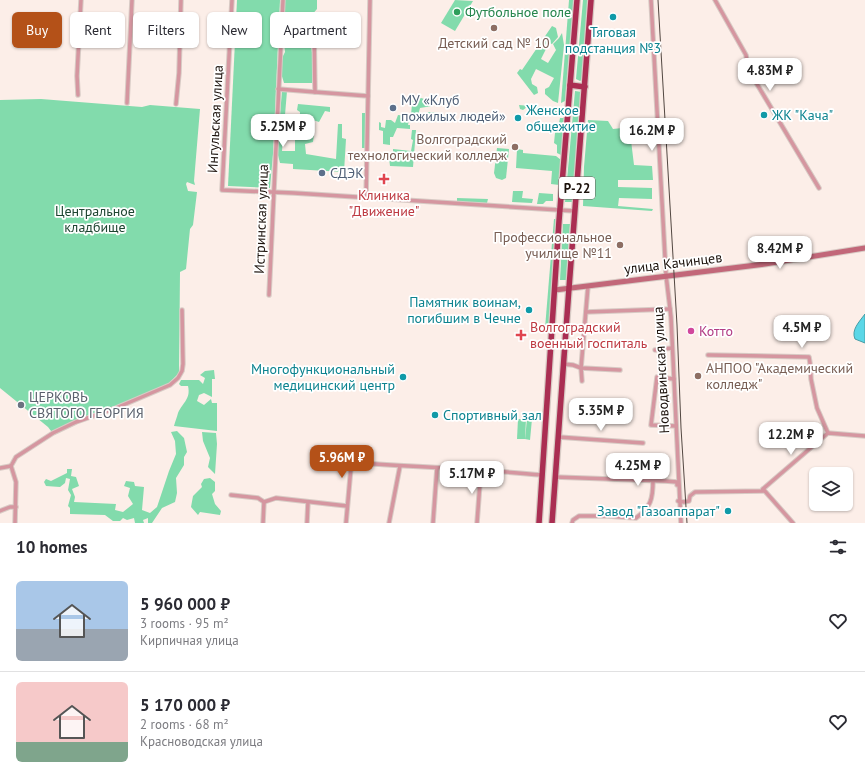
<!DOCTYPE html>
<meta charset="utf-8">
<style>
body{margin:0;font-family:"PT Sans",sans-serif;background:#f2f2f3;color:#2b2b33;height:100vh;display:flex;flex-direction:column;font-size:15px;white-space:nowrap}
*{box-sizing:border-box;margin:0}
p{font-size:13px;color:#7c7c81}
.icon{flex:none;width:22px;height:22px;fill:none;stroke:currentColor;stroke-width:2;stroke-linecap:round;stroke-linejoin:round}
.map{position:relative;height:523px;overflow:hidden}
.panel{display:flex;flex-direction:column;background:#fff;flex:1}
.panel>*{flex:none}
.banner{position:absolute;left:12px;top:12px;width:400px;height:36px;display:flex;gap:8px}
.controls{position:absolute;left:809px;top:467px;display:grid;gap:8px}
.controls a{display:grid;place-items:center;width:44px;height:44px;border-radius:6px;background:#fff;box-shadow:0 1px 3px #0004;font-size:20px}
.price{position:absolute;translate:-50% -34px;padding:0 9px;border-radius:8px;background:#fff;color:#222;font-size:13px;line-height:26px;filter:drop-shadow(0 1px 2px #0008)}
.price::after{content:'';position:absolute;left:50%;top:24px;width:12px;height:9px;margin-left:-6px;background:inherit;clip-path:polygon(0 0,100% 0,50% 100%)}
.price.on{background:#b45118;color:#fff}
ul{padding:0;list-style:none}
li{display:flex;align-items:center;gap:12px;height:100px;padding:0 16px}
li+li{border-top:1px solid #e1e1e2}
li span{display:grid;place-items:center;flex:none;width:112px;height:80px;border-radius:6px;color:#555}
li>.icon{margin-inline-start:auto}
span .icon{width:48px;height:48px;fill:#fffc;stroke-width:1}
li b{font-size:17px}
h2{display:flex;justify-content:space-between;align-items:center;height:48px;padding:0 16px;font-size:17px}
.tag{padding:0 14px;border-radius:6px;background:#fff;box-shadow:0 1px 3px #0004;font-size:14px;line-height:36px}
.tag.on{background:#b45118;color:#fff}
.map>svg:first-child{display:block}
</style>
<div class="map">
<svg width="865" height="523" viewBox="0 0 865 523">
<rect width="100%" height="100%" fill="#fceee8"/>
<g fill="#82dbac">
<polygon points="237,0 280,0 273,154 270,188 228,186"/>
<path d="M285,0H317V9C304,22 312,44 313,61C314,68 313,76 312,83H284L281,73L282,58L285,52L283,36Z"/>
<polygon points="455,0 473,1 455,31 441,23"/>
<polygon points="569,0 574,0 565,101 561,103"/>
<polygon points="583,0 588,0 582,80 580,81 576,79"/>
<polygon points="552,26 556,28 558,37 552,44 549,43 541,59 548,63 556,50 553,44 559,38 562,33 564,45 558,103 553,101 545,94 545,89 549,87 554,78 536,69 531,79 532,84 537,87 538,93 534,95 517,73 520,69 522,70"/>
<polygon points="282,91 287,91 282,151 295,151 295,140 299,140 300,112 297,110 298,104 330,107 330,112 325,111 319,122 313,120 310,116 307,120 307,124 314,134 313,142 305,144 306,154 336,159 338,124 342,124 342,138 346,139 344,172 293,169 293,164 280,163 277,151"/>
<polygon points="575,91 582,92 572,202 565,202"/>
<polygon points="412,94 414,94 414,98 421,98 431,101 432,106 420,108 417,119 413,118 411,115 412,104 410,103"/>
<polygon points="41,99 142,107 150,105 200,109 194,181 195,185 187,182 186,184 188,191 197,192 193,225 190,229 186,269 180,272 179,373 168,384 117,406 115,410 79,423 54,435 48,427 0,388 0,100"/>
<polygon points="519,105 564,109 564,116 560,116 559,113 555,113 552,109 539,112 527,107 523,110 520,109"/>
<polygon points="428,112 438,113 438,119 443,120 443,122 426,121"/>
<rect x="362" y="113" width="5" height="35"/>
<polygon points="398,115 407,116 409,120 408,125 410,125 410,129 397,128 393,137 390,137 390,145 383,144 383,131 379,130 379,122 381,123 381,127 385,128 386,120 391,120 395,123"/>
<polygon points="560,118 564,118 561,155 557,153 557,145 554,143 556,123 559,123"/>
<polygon points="588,120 608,121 613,129 622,128 629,124 634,165 652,166 653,180 618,180 618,187 652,188 652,199 619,198 618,206 653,209 652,211 583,206 584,167"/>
<polygon points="412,130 416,130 413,167 390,166 389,158 393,155 393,149 411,151 413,140 411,139"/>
<polygon points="497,148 509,149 506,178 502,180 496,178 494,173"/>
<polygon points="517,149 523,150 523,153 556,156 561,160 559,185 551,184 552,171 516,168"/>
<polygon points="513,191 523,191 522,198 533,199 532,203 512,202"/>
<polygon points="539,193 553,194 553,201 546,201 543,204 537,204"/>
<polygon points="457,198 488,199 487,203 457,202"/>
<polygon points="554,219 557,219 549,328 545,328"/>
<polygon points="563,224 570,224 566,280 560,280"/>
<path d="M214,370L215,379H212V397L204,393L199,395L197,401L204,405L211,399L212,403H217V431L174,426C175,422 177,417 178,413C183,402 191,399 188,386H181L179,384L181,380H199L203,384L205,378L200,375L205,371Z"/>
<polygon points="518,419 526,419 525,439 517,439"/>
<polygon points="527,419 532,419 530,440 525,439"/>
<polygon points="177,431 184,438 187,452 184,457 184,465 176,478 177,493 175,502 162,508 152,523 148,523 148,518 143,520 144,523 135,523 134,518 127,520 123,518 120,521 113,521 105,515 70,514 70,508 68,506 71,495 68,490 70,479 66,478 65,483 60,487 46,486 44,482 46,479 51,481 67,473 67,469 72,469 71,476 76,477 79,486 72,489 75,497 74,502 116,504 115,510 123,512 133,504 128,496 130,488 124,486 126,481 134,482 135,486 144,487 142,510 150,513 157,507 169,471 176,454 175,441 171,432"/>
<polygon points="202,432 216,433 217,444 215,474 208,467 210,458 203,441"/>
<polygon points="210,478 215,482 215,491 212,494 215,504 221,511 220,515 200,512 198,515 191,507 193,496 202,487 201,484 204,479"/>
</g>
<path fill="#5bd7e7" stroke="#489ca5" d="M865,314V343L855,339C851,330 859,322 865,314Z"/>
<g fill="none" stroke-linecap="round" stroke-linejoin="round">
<g stroke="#d8cbc5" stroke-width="5.5">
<g id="minor">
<polyline points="232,0 222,190 294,193 575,211"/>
<polyline points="651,0 666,275 671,317 681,523"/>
<polyline points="715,0 746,55 748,69 819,188"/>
<polyline points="278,89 315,92 314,27"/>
<polyline points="315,92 368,96"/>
<polyline points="78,95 77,76 81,0"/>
<polyline points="127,103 132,0"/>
<polyline points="176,104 179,73 181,0"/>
<polyline points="366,198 370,0"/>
<polyline points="269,295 283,0"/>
<polyline points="586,312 670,309"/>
<polyline points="655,350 672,348"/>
<polyline points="708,355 809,357 810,363 811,379 817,408 828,433"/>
<polyline points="563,364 573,365 581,368 620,370"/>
<polyline points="674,379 657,377 651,425 676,426"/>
<polyline points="582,381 581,368 588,286"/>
<polyline points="558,437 643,443"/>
<polyline points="11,466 16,457 53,433 76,422 116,408 170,385 178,378 182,371 183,364 182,310"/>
<polyline points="11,466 16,482 15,523"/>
<polyline points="0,468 11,466"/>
<polyline points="555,477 665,481 677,482 677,485"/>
<polyline points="763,489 828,433 865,436"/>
<polyline points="231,495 258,498 264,502 276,498 347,506"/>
<polyline points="678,501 684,502 689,501 690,496 695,492 763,491 763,489 793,523"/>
<polyline points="0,511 10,507 16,507"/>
<polyline points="263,523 264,502"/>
<polyline points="307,523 308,502"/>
<path d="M346,523L351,467L357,463C419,467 480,469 542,475"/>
<polyline points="389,523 400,466"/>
<polyline points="433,523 437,468"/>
<polyline points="477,523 481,469"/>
<path d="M572,523L573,520L579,516H608L636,518C651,507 653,499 653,480"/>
</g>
</g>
<g stroke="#d8cbc5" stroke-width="7">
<polyline id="secondary" points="555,290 765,264 865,248"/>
</g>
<g stroke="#d8cbc5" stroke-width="8">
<g id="trunk">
<polyline points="570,85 585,87"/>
<polyline points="539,523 559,221 577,0"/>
<polyline points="552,523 569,288 591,0"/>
</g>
</g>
<use href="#minor" stroke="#d596a0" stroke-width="3.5"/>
<use href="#secondary" stroke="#c26779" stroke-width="5"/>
<use href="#trunk" stroke="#aa2e52" stroke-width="5.5"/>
<polyline stroke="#524741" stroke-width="1" points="658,0 677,325 681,428 687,523"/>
</g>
<circle fill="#2e9e5b" stroke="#fff" stroke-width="1.5" cx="457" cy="12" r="4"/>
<g fill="#0f9aa8" stroke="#fff" stroke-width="1.5">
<circle cx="613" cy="17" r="4"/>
<circle cx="764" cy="115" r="4"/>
<circle cx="518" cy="118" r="4"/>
<circle cx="529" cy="310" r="4"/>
<circle cx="403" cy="377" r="4"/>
<circle cx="435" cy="415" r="4"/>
<circle cx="728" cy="511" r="4"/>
</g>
<g fill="#8d6e63" stroke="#fff" stroke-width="1.5">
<circle cx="494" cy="28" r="4"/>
<circle cx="515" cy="147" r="4"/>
<circle cx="620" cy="245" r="4"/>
<circle cx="698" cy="376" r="4"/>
</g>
<g fill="#5c6f8a" stroke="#fff" stroke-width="1.5">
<circle cx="393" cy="108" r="4"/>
<circle cx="322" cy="173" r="4"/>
</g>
<g fill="#e0444e" stroke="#fff" stroke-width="1.5">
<path d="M382 173h4v4h4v4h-4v4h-4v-4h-4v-4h4z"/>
<path d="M519 329h4v4h4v4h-4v4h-4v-4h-4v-4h4z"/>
</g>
<circle fill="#d1479c" stroke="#fff" stroke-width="1.5" cx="691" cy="331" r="4"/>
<circle fill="#6b7280" stroke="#fff" stroke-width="1.5" cx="21" cy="405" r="4"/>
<g text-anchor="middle" stroke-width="3.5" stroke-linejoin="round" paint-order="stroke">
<rect fill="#fff" stroke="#5f5854" stroke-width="1" x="559" y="177" width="36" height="22" rx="3"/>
<g font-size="13" font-weight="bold" fill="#1b110b">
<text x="577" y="193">Р-22</text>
</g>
<g font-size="14" fill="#27864d" stroke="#fff" text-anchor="start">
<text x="465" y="17">Футбольное поле</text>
</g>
<g font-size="14" fill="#0d838f" stroke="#fff" text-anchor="start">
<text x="613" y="37" text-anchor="middle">Тяговая<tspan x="613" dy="16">подстанция №3</tspan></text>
<text x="526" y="115">Женское<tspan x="526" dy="16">общежитие</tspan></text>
<text x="772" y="120">ЖК "Кача"</text>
<text x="521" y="307" text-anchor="end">Памятник воинам,<tspan x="521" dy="16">погибшим в Чечне</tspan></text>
<text x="395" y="374" text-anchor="end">Многофункциональный<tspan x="395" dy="16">медицинский центр</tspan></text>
<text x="443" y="420">Спортивный зал</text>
<text x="720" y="516" text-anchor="end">Завод "Газоаппарат"</text>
</g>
<g font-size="14" fill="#785e54" stroke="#fff" text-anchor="end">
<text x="494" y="48" text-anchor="middle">Детский сад № 10</text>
<text x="507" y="144">Волгоградский<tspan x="507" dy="16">технологический колледж</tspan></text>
<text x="612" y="242">Профессиональное<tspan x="612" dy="16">училище №11</tspan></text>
<text x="706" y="373" text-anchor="start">АНПОО "Академический<tspan x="706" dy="16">колледж"</tspan></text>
</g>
<g font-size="14" fill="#4e5e75" stroke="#fff" text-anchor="start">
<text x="401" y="105">МУ «Клуб<tspan x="401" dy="16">пожилых людей»</tspan></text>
<text x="330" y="178">СДЭК</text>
</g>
<g font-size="14" fill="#1b110b" stroke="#fff">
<text transform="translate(215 119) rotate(-87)" y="5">Ингульская улица</text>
<text transform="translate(261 219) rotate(-88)" y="5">Истринская улица</text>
<text transform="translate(673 263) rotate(-7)" y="5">улица Качинцев</text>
<text transform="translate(661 370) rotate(-93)" y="5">Новодвинская улица</text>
</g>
<g font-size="14" fill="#be3a42" stroke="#fff">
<text x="384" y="200">Клиника<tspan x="384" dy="16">"Движение"</tspan></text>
<text x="530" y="332" text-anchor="start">Волгоградский<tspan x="530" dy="16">военный госпиталь</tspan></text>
</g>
<g font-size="14" fill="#1e4531" stroke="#fff">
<text x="95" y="216">Центральное<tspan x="95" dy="16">кладбище</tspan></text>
</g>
<g font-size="14" fill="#b23c85" stroke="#fff" text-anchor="start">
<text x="699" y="336">Котто</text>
</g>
<g font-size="14" fill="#5b616d" stroke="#fff" text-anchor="start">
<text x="29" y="402">ЦЕРКОВЬ<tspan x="29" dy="16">СВЯТОГО ГЕОРГИЯ</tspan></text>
</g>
</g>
</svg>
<div class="controls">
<a><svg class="icon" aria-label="layers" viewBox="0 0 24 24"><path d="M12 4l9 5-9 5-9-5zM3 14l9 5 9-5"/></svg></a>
</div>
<b class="price" style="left:770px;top:92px">4.83M ₽</b>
<b class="price" style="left:283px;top:148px">5.25M ₽</b>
<b class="price" style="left:652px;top:152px">16.2M ₽</b>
<b class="price" style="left:780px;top:270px">8.42M ₽</b>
<b class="price" style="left:802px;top:349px">4.5M ₽</b>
<b class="price" style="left:601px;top:432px">5.35M ₽</b>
<b class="price" style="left:791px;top:456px">12.2M ₽</b>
<b class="price on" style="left:342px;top:479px">5.96M ₽</b>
<b class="price" style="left:638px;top:487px">4.25M ₽</b>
<b class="price" style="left:472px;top:495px">5.17M ₽</b>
<div class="banner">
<a class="tag on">Buy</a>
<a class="tag">Rent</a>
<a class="tag">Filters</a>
<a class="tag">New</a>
<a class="tag">Apartment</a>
</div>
</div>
<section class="panel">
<h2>10 homes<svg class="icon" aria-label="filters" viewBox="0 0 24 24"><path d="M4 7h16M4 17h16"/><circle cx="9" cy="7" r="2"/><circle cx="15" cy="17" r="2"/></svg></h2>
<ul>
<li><span style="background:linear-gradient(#a9c7e8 60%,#9aa5b1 0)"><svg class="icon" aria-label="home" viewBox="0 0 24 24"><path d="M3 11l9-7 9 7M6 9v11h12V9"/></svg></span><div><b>5 960 000 ₽</b><p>3 rooms · 95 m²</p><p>Кирпичная улица</p></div><svg class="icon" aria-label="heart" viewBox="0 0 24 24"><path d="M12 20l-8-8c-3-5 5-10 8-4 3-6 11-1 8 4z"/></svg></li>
<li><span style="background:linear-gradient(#f6c9c9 75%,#7fa58c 0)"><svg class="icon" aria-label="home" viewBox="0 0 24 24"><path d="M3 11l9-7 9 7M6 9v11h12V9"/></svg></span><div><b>5 170 000 ₽</b><p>2 rooms · 68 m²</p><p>Красноводская улица</p></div><svg class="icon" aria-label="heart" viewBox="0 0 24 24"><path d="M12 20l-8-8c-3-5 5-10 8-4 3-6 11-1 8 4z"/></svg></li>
</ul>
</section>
